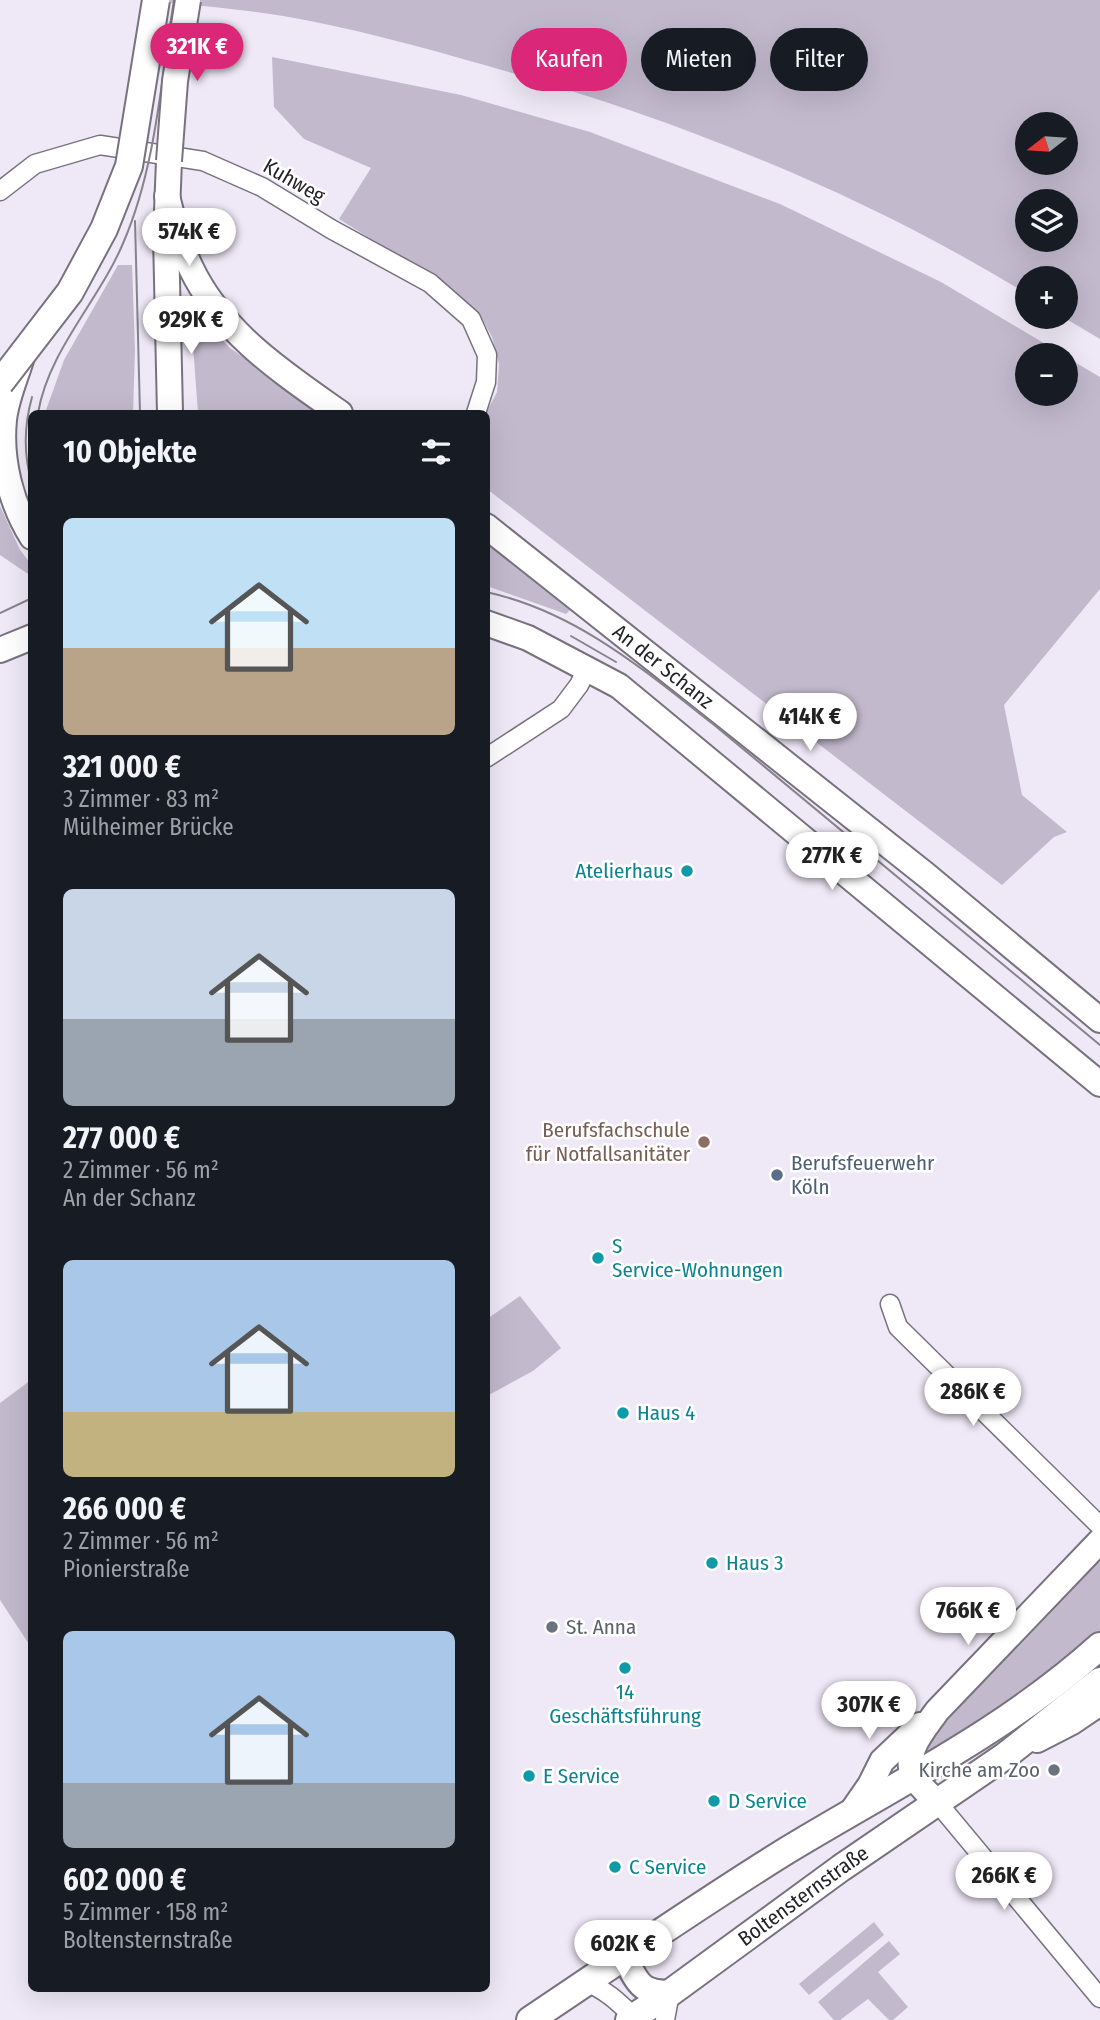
<!DOCTYPE html>
<html lang="de">
<meta charset="utf-8">
<style>
body{margin:0;font-family:"Fira Sans Condensed",sans-serif;background:#242831;color:#f1f3f6;height:100vh;display:flex;flex-direction:column;font-size:26px;white-space:nowrap}
*{box-sizing:border-box;margin:0}
p{font-size:23px;color:#9ea1a6}
.icon{flex:none;width:38px;height:38px;fill:none;stroke:currentColor;stroke-width:2;stroke-linecap:round;stroke-linejoin:round}
.map{position:relative;flex:1;overflow:hidden}
.sheet{position:absolute;left:28px;top:410px;width:462px;height:1582px;display:flex;flex-direction:column;background:#171b24;border-radius:10px;box-shadow:0 7px 28px #0002}
.sheet>*{flex:none}
.top-card{position:absolute;left:511px;top:28px;width:483px;height:63px;display:flex;gap:14px}
.needle{width:46px;rotate:253deg}
.buttons{position:absolute;left:1015px;top:112px;display:grid;gap:14px}
.buttons a{display:grid;place-items:center;width:63px;height:63px;border-radius:50%;background:#171b24;box-shadow:0 7px 28px #0002;font-size:35px}
.price{position:absolute;translate:-50% -60px;padding:0 16px;border-radius:24px;background:#fff;color:#222;font-size:23px;line-height:46px;filter:drop-shadow(0 2px 4px #0008)}
.price::after{content:'';position:absolute;left:50%;top:42px;width:21px;height:16px;margin-left:-10px;background:inherit;clip-path:polygon(0 0,100% 0,50% 100%)}
.price.current{background:#db2777;color:#fff}
ul{padding:0;list-style:none}
li{display:grid;align-content:center;gap:14px;height:371px;padding:0 35px}
li span{display:grid;place-items:center;height:217px;border-radius:10px;color:#555}
li>.icon{margin-inline-start:auto}
span .icon{width:126px;height:126px;fill:#fffc;stroke-width:1}
li b{font-size:30px}
h2{display:flex;justify-content:space-between;align-items:center;height:84px;padding:0 35px;font-size:30px}
.pill{padding:0 24px;border-radius:32px;background:#171b24;box-shadow:0 7px 28px #0002;font-size:24px;line-height:63px}
.pill.current{background:#db2777;color:#fff}
.map>svg:first-child{display:block}
</style>
<div class="map">
<svg width="1100" height="2020" viewBox="0 0 1100 2020">
<rect width="100%" height="100%" fill="#efe8f7"/>
<g fill="#c2b9cd" fill-rule="evenodd">
<path d="M141,0H1100V339L1063,317H1066V278H1027V294C861,192 676,119 488,66C421,47 353,28 283,16C236,8 188,5 141,0ZM1027,124H1066V163H1027ZM1027,201H1066V240H1027Z"/>
<polygon points="272,57 461,95 590,132 780,204 941,282 1064,355 1027,355 1027,394 1066,394 1066,357 1100,377 1100,589 1004,705 1022,795 1067,832 1054,837 1002,885 487,489 486,413 497,392 499,364 492,337 479,313 451,289 339,219 371,168 304,139 274,107"/>
<polygon points="118,265 132,265 135,350 133,413 45,413 64,360"/>
<polygon points="190,306 230,348 323,413 198,413"/>
<polygon points="0,506 20,550 31,564 31,576 0,555"/>
<polygon points="486,538 573,607 566,614 487,586"/>
<polygon points="520,1296 561,1348 533,1371 487,1396 487,1319"/>
<polygon points="31,1380 31,1647 0,1600 0,1403"/>
<polygon points="1100,1558 1100,1633 1063,1665 1001,1713 927,1755 928,1743 945,1723 1019,1641"/>
<polygon points="874,1922 884,1935 809,1995 799,1984"/>
<polygon points="889,1941 900,1954 878,1972 908,2007 893,2020 889,2020 868,1999 840,2020 834,2020 818,2002"/>
</g>
<g fill="none" stroke-linecap="round" stroke-linejoin="round">
<g stroke="#78727f" stroke-width="21">
<g id="minor">
<polyline points="0,191 35,164 100,145 203,161 262,187 331,229 430,283 471,319 487,355 486,382 476,413"/>
<polyline points="486,758 561,709 579,685 587,669"/>
<polyline points="890,1304 898,1327 1100,1526"/>
<polyline points="937,1802 1100,1998"/>
<path d="M586,1982C608,1991 620,2004 637,2020"/>
<polyline points="665,2020 670,1993"/>
</g>
</g>
<g stroke="#78727f" stroke-width="28">
<g id="secondary">
<polyline points="169,161 166,236 170,413"/>
<path d="M167,196C173,221 180,245 191,268C222,333 283,373 340,413"/>
<path d="M22,357C16,377 6,399 4,420C0,460 11,504 32,537"/>
<path id="s1" d="M486,526L926,875L1100,1020"/>
<polyline points="486,623 528,638 619,686 1100,1084"/>
<polyline points="0,650 32,637"/>
<polyline points="1037,1740 1072,1722 1100,1703"/>
<path d="M937,1802C930,1795 919,1786 914,1777C902,1752 924,1730 937,1711L1100,1541"/>
<polyline points="850,1814 870,1785 882,1761 920,1725"/>
<path d="M637,1947L629,1966C640,1988 645,1992 670,1993"/>
</g>
</g>
<g stroke="#78727f" stroke-width="30">
<g id="primary">
<path d="M530,2020C615,1963 699,1905 786,1851C893,1786 1006,1731 1100,1646"/>
<path id="s2" d="M629,2020L670,1993L841,1868L1005,1756L1100,1681"/>
</g>
</g>
<use href="#minor" stroke="#fff" stroke-width="18"/>
<use href="#secondary" stroke="#fff" stroke-width="24"/>
<use href="#primary" stroke="#fff" stroke-width="26"/>
<g stroke="#87838d" stroke-width="2">
<polyline points="135,221 140,413"/>
<path d="M38,413C49,349 100,300 124,241C156,166 161,80 174,0"/>
<path d="M32,483C23,454 24,426 32,397"/>
<path d="M486,592C575,611 644,670 713,724L1100,1045"/>
<polyline points="0,613 32,598"/>
<polyline points="571,636 616,662"/>
</g>
<g stroke="#78727f" stroke-width="28" stroke-linecap="butt">
<polyline id="secondary-bridge" points="169,161 175,81 188,0"/>
</g>
<g stroke="#78727f" stroke-width="30" stroke-linecap="butt">
<polyline id="primary-bridge" points="0,383 70,292 104,229 129,166 156,0"/>
</g>
<use href="#secondary-bridge" stroke="#fff" stroke-width="24"/>
<use href="#primary-bridge" stroke="#fff" stroke-width="26"/>
</g>
<g fill="#0f9aa8" stroke="#fff" stroke-width="2.5">
<circle cx="687" cy="871" r="7"/>
<circle cx="598" cy="1258" r="7"/>
<circle cx="623" cy="1413" r="7"/>
<circle cx="712" cy="1563" r="7"/>
<circle cx="625" cy="1668" r="7"/>
<circle cx="529" cy="1776" r="7"/>
<circle cx="714" cy="1801" r="7"/>
<circle cx="615" cy="1867" r="7"/>
</g>
<circle fill="#8d6e63" stroke="#fff" stroke-width="2.5" cx="704" cy="1142" r="7"/>
<circle fill="#5c6f8a" stroke="#fff" stroke-width="2.5" cx="777" cy="1175" r="7"/>
<g fill="#6b7280" stroke="#fff" stroke-width="2.5">
<circle cx="552" cy="1627" r="7"/>
<circle cx="1054" cy="1770" r="7"/>
</g>
<g text-anchor="middle" stroke-width="5" stroke-linejoin="round" paint-order="stroke">
<g font-size="21" fill="#242227" stroke="#fff">
<text transform="translate(294 181) rotate(30)" y="7">Kuhweg</text>
<text dy="7" stroke="none"><textPath href="#s1" startOffset="226">An der Schanz</textPath></text>
<text dy="7" stroke="none"><textPath href="#s2" startOffset="214">Boltensternstraße</textPath></text>
</g>
<g font-size="21" fill="#0d838f" stroke="#fff" text-anchor="start">
<text x="673" y="878" text-anchor="end">Atelierhaus</text>
<text x="612" y="1253">S<tspan x="612" dy="24">Service-Wohnungen</tspan></text>
<text x="637" y="1420">Haus 4</text>
<text x="726" y="1570">Haus 3</text>
<text x="625" y="1699" text-anchor="middle">14<tspan x="625" dy="24">Geschäftsführung</tspan></text>
<text x="543" y="1783">E Service</text>
<text x="728" y="1808">D Service</text>
<text x="629" y="1874">C Service</text>
</g>
<g font-size="21" fill="#785e54" stroke="#fff" text-anchor="end">
<text x="690" y="1137">Berufsfachschule<tspan x="690" dy="24">für Notfallsanitäter</tspan></text>
</g>
<g font-size="21" fill="#4e5e75" stroke="#fff" text-anchor="start">
<text x="791" y="1170">Berufsfeuerwehr<tspan x="791" dy="24">Köln</tspan></text>
</g>
<g font-size="21" fill="#5b616d" stroke="#fff" text-anchor="start">
<text x="566" y="1634">St. Anna</text>
<text x="1040" y="1777" text-anchor="end">Kirche am Zoo</text>
</g>
</g>
</svg>
<div class="buttons">
<a><svg class="needle" viewBox="-14 -14 28 28"><path d="M0-13l5 13h-10z" fill="#e53935"/><path d="M0 13l5-13h-10z" fill="#9ea1a6"/></svg></a>
<a><svg class="icon" aria-label="layers" viewBox="0 0 24 24"><path d="M12 4l9 5-9 5-9-5zM3 14l9 5 9-5"/></svg></a>
<a>+</a>
<a>−</a>
</div>
<b class="price current" style="left:197px;top:83px">321K €</b>
<b class="price" style="left:189px;top:268px">574K €</b>
<b class="price" style="left:191px;top:356px">929K €</b>
<b class="price" style="left:810px;top:753px">414K €</b>
<b class="price" style="left:832px;top:892px">277K €</b>
<b class="price" style="left:973px;top:1428px">286K €</b>
<b class="price" style="left:968px;top:1647px">766K €</b>
<b class="price" style="left:869px;top:1741px">307K €</b>
<b class="price" style="left:1004px;top:1912px">266K €</b>
<b class="price" style="left:623px;top:1980px">602K €</b>
<div class="top-card">
<a class="pill current">Kaufen</a>
<a class="pill">Mieten</a>
<a class="pill">Filter</a>
</div>
<section class="sheet">
<h2>10 Objekte<svg class="icon" aria-label="filters" viewBox="0 0 24 24"><path d="M4 7h16M4 17h16"/><circle cx="9" cy="7" r="2"/><circle cx="15" cy="17" r="2"/></svg></h2>
<ul>
<li><span style="background:linear-gradient(#bfe0f5 60%,#b9a48a 0)"><svg class="icon" aria-label="home" viewBox="0 0 24 24"><path d="M3 11l9-7 9 7M6 9v11h12V9"/></svg></span><div><b>321 000 €</b><p>3 Zimmer · 83 m²</p><p>Mülheimer Brücke</p></div></li>
<li><span style="background:linear-gradient(#c9d6e8 60%,#9aa5b1 0)"><svg class="icon" aria-label="home" viewBox="0 0 24 24"><path d="M3 11l9-7 9 7M6 9v11h12V9"/></svg></span><div><b>277 000 €</b><p>2 Zimmer · 56 m²</p><p>An der Schanz</p></div></li>
<li><span style="background:linear-gradient(#a9c7e8 70%,#c2b280 0)"><svg class="icon" aria-label="home" viewBox="0 0 24 24"><path d="M3 11l9-7 9 7M6 9v11h12V9"/></svg></span><div><b>266 000 €</b><p>2 Zimmer · 56 m²</p><p>Pionierstraße</p></div></li>
<li><span style="background:linear-gradient(#a9c7e8 70%,#9aa5b1 0)"><svg class="icon" aria-label="home" viewBox="0 0 24 24"><path d="M3 11l9-7 9 7M6 9v11h12V9"/></svg></span><div><b>602 000 €</b><p>5 Zimmer · 158 m²</p><p>Boltensternstraße</p></div></li>
</ul>
</section>
</div>
